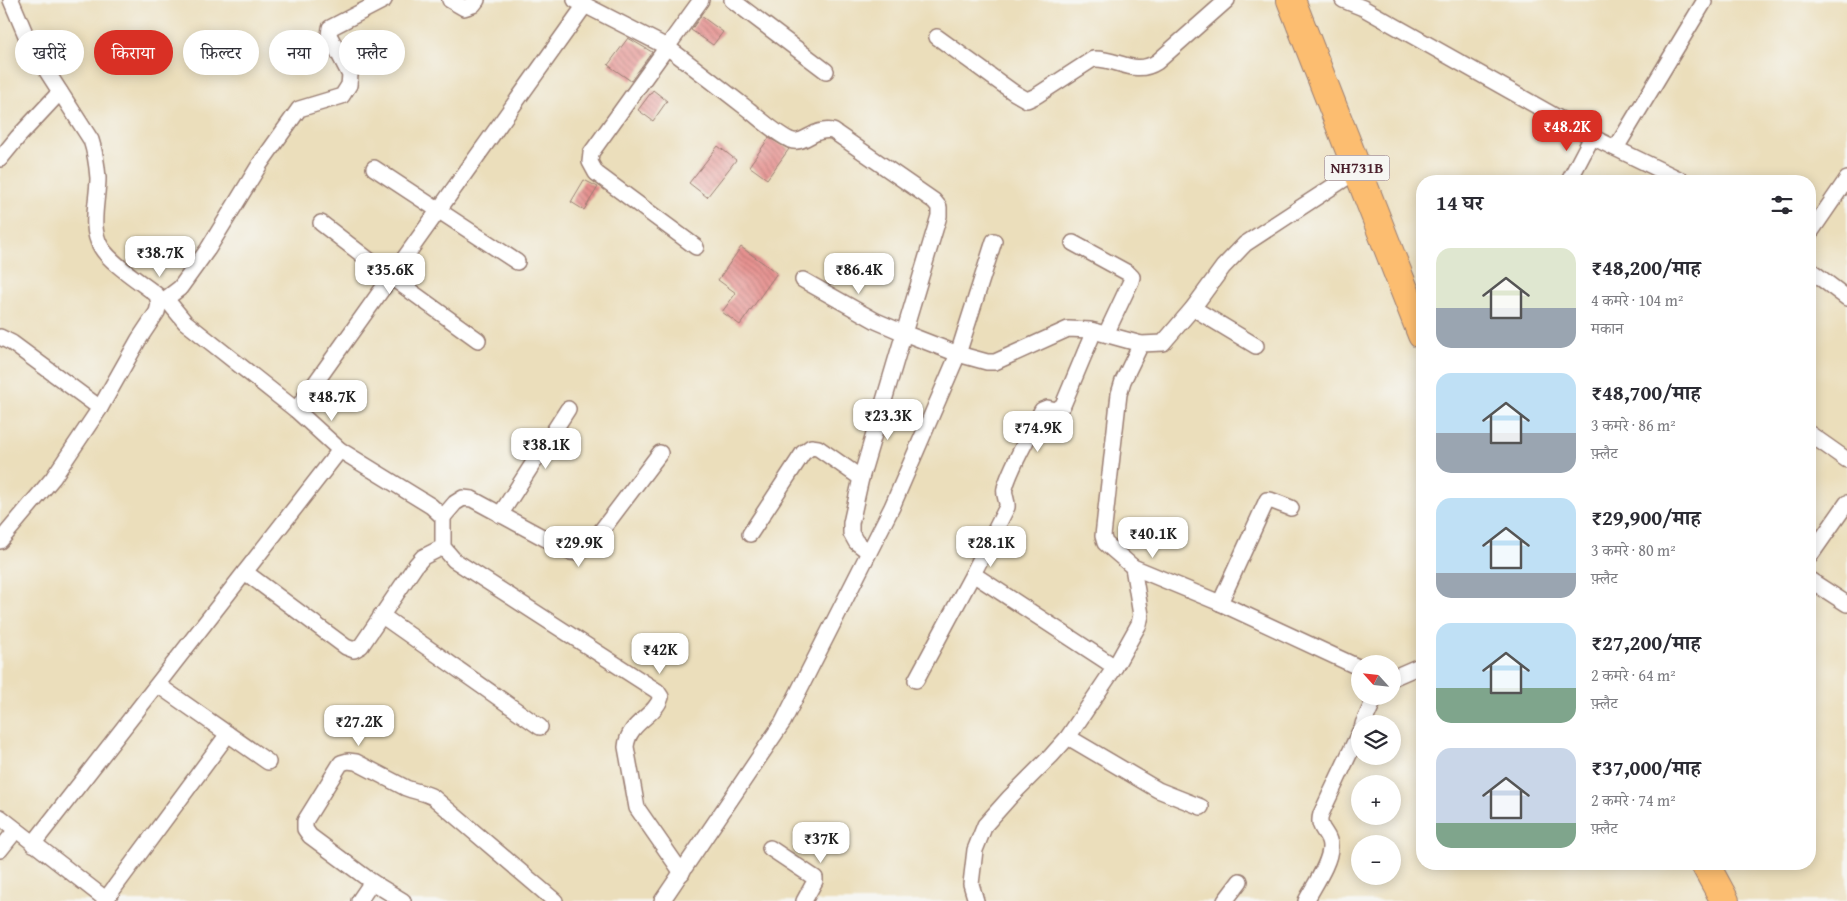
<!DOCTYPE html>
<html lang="hi">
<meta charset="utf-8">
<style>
body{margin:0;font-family:"Gentium Book Plus","Noto Serif Devanagari",serif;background:#f7f7f7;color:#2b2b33;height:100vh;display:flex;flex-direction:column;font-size:19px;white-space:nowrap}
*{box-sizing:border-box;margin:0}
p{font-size:16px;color:#7c7c81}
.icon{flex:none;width:28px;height:28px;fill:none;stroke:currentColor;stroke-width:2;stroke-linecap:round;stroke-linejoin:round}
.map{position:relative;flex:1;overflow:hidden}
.details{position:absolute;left:1416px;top:175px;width:400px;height:695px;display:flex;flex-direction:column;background:#fff;border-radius:20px;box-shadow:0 2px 12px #0003}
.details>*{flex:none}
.top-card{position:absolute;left:15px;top:30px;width:475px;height:45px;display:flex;gap:10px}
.needle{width:32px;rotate:297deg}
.buttons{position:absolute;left:1351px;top:655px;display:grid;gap:10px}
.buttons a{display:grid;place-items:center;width:50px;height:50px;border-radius:50%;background:#fff;box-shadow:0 2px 12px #0003;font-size:25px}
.price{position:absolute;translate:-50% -42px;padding:0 11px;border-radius:10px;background:#fff;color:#222;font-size:16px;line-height:32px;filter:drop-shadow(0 1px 2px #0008)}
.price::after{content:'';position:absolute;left:50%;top:30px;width:15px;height:11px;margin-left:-8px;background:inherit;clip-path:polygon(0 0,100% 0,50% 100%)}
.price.current{background:#d93025;color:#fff}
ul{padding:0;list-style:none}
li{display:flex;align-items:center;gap:15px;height:125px;padding:0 20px}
li span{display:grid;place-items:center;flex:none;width:140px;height:100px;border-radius:15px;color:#555}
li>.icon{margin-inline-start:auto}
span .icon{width:60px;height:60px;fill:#fffc;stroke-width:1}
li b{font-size:21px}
h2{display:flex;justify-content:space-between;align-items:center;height:60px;padding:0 20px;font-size:21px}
.tag{padding:0 18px;border-radius:22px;background:#fff;box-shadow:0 2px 12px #0003;font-size:18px;line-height:45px}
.tag.current{background:#d93025;color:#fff}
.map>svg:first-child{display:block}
</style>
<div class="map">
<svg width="1847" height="901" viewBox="0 0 1847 901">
<defs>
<pattern id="building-back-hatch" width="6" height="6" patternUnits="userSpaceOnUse" patternTransform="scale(1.25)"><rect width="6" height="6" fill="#e69290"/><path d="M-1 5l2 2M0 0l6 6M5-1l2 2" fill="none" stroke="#bc7776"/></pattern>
</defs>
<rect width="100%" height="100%" fill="#f6f6f2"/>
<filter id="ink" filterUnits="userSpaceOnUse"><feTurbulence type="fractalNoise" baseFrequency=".02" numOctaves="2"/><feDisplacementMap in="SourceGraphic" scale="10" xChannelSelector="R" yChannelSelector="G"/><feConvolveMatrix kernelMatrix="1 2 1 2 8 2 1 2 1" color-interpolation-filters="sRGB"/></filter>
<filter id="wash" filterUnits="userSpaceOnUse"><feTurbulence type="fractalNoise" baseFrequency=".0096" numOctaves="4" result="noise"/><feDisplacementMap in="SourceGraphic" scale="20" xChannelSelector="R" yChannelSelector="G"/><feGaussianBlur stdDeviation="1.12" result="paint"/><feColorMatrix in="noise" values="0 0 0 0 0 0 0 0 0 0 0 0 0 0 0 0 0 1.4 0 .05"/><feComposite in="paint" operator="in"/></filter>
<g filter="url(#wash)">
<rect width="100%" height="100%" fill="#ebdebb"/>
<g id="blocks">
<g fill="url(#building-back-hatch)">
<polygon points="701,16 723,32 713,45 691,30"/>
<polygon points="628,38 652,52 631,81 608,65"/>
<polygon points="653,90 667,101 653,121 638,110"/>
<polygon points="769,138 789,149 767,179 749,166"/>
<polygon points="718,146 736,160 707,197 689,183"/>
<polygon points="584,180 598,187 584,210 571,202"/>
<polygon points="741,247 777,273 740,325 722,312 736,293 718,280"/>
</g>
</g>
</g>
<g filter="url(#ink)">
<use href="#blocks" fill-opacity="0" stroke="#9a7e73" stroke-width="1"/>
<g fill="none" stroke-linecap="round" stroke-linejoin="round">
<g stroke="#9a7e73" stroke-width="18">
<g id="street">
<polyline points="450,0 464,8 473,5 477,0"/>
<polyline points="575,0 667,47 701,0"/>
<polyline points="732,0 826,71"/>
<polyline points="1343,0 1363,8 1592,137 1683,181"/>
<path d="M937,37L1013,92L1027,100L1036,96L1093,59C1116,57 1134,77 1157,62L1227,0"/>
<polyline points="1616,148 1704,2"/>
<polyline points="0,159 18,137 60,92"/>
<polyline points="374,168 517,262"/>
<polyline points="1569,181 1592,137"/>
<polyline points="321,223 391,277 478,340"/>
<polyline points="1810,233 1847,179"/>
<polyline points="1073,243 1128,273 1132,277 1131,281 1106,334"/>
<path d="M696,247L596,173L590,162L591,153L667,47C695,68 722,89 749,110C761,120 777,134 790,140C804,146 813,127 833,131L934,201L939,207V216L904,333L958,354L994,241"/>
<polyline points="1810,270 1847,298"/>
<polyline points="803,280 876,321 904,333 861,478 851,523 851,533 856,542 869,552"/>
<path d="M166,299L185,322L296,410L340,450L431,506L443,517V547L454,560L657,691L661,697C655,717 628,722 626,747L637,808L682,873"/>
<polyline points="159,304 180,288 208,249 260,164 299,109 342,96 349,85 350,75 329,35 330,28 384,0"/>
<polyline points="1193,308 1256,346"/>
<polyline points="0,337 12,343 100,408"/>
<polyline points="1141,344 1123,381 1119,394 1103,536 1105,543 1133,567 1220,603 1360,668"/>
<polyline points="296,410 585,5"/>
<polyline points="1810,434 1847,460"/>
<polyline points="500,515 568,409"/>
<path d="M443,517L455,503L463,498L472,499L570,552C580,554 584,550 592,543L660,453"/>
<polyline points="750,534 803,453 811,447 818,448 861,478"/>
<path d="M0,541L53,478L100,408L139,339L157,312L159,304L157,295C142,283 110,263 101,247C89,228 98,199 98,178C97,165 95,152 91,140L30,45L11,0"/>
<polyline points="1810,556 1847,503"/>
<polyline points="245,572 346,647 354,650 361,646 416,565 423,557 443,547"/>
<path d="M973,574L1007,507C1008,501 1003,495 1005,488C1011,465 1031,433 1042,410L1047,408L1056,410L1063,405L1094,331"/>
<polyline points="1810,580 1847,604"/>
<polyline points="1220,603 1267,500 1270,500 1291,508"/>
<polyline points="381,615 540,727"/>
<polyline points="1392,678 1422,665"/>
<polyline points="916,680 973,574 1115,667"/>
<polyline points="158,685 268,762"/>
<polyline points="1363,724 1376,696"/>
<polyline points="1068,737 1158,790 1201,807"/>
<polyline points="0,817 108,901"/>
<polyline points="33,844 340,450"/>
<polyline points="770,848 815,878 815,881 804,901"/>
<polyline points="0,850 16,830"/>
<polyline points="106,899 228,734"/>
<polyline points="359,901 372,882"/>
<path d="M403,901L372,882L310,836L305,829V821L341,763L348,761L356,762L406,788C416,792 424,792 433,797L555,901"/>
<polyline points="662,901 783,722 892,507 958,354 987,362 995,362 1068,329 1090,330 1141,344 1163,343 1193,308 1223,267 1245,244 1358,170"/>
<polyline points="976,901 971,884 975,850 985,825 1010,797 1051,756 1068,737 1115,667 1139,624 1141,615 1133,567"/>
<polyline points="1225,901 1240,881"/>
<path d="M1306,901C1313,887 1331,862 1330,846C1330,832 1316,830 1321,814L1360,731"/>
</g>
</g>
<g stroke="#9a7e73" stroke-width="30">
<g id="highway">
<polyline points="1291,0 1422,335"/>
<polyline points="1705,864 1725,901"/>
</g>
</g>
<use href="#street" stroke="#fff" stroke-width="15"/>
<use href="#highway" stroke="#fcbd6f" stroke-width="28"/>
</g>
</g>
<g text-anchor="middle" stroke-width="4.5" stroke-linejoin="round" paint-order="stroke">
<rect fill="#f6f6f2" stroke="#7e6067" stroke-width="1" x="1324.5" y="155.5" width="65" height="25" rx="4"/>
<g font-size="15" font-weight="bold" fill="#4a1f2b">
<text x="1357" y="173">NH731B</text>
</g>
</g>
</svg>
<div class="buttons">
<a><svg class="needle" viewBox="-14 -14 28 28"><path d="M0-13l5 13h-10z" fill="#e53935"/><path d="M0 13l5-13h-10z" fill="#7c7c81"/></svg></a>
<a><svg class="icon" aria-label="layers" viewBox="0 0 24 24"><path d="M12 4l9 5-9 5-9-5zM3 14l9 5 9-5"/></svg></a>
<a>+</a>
<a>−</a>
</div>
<b class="price current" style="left:1567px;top:152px">₹48.2K</b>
<b class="price" style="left:160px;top:278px">₹38.7K</b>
<b class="price" style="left:390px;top:295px">₹35.6K</b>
<b class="price" style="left:859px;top:295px">₹86.4K</b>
<b class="price" style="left:332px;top:422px">₹48.7K</b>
<b class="price" style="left:888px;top:441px">₹23.3K</b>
<b class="price" style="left:1038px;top:453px">₹74.9K</b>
<b class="price" style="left:546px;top:470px">₹38.1K</b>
<b class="price" style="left:1153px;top:559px">₹40.1K</b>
<b class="price" style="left:579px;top:568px">₹29.9K</b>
<b class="price" style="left:991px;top:568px">₹28.1K</b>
<b class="price" style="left:660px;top:675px">₹42K</b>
<b class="price" style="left:359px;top:747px">₹27.2K</b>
<b class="price" style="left:821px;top:864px">₹37K</b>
<div class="top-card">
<a class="tag">खरीदें</a>
<a class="tag current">किराया</a>
<a class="tag">फ़िल्टर</a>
<a class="tag">नया</a>
<a class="tag">फ़्लैट</a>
</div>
<section class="details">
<h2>14 घर<svg class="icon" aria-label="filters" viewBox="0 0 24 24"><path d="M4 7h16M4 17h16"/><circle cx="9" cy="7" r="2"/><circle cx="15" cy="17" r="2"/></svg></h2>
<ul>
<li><span style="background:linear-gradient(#dfe7d0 60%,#9aa5b1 0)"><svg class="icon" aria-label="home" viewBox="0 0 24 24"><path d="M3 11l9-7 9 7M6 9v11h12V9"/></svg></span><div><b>₹48,200/माह</b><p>4 कमरे · 104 m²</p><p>मकान</p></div></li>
<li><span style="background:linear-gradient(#bfe0f5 60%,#9aa5b1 0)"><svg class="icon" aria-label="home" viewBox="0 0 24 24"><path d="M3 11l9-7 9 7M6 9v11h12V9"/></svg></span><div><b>₹48,700/माह</b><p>3 कमरे · 86 m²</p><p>फ़्लैट</p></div></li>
<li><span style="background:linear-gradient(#bfe0f5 75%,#9aa5b1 0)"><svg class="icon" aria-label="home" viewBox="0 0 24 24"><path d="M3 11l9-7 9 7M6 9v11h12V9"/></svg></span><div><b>₹29,900/माह</b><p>3 कमरे · 80 m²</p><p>फ़्लैट</p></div></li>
<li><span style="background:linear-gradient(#bfe0f5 65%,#7fa58c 0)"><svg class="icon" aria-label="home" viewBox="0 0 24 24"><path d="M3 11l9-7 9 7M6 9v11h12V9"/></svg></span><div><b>₹27,200/माह</b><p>2 कमरे · 64 m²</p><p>फ़्लैट</p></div></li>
<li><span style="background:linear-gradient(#c9d6e8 75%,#7fa58c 0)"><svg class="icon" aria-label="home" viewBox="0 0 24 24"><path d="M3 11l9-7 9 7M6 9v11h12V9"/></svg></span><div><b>₹37,000/माह</b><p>2 कमरे · 74 m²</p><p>फ़्लैट</p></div></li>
</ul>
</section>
</div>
